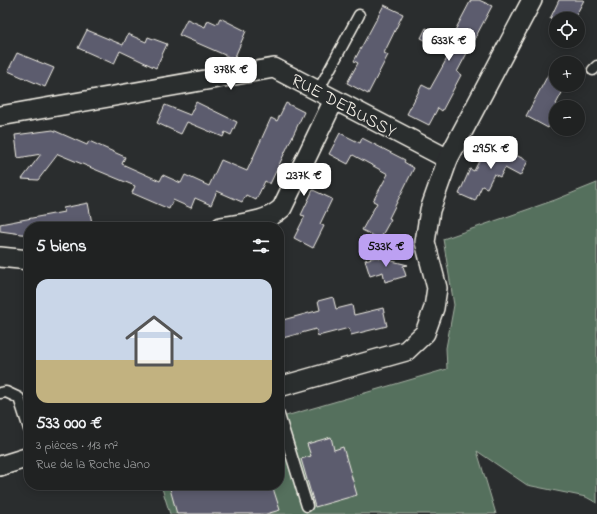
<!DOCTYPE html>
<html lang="fr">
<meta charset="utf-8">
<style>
body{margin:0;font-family:"Indie Flower",sans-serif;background:#282a2a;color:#f1f3f6;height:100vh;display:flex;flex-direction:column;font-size:15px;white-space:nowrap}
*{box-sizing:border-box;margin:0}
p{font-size:13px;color:#a2a4a5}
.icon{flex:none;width:22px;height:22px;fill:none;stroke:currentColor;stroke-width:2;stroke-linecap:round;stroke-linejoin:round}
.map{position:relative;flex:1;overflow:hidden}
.side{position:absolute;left:24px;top:222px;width:260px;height:268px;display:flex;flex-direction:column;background:#202222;border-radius:16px;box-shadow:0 2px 10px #0003,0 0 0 1px #3d3f40}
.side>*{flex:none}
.tools{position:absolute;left:549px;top:12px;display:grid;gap:8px}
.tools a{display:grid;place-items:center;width:36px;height:36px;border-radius:50%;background:#202222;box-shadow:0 2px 10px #0003,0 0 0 1px #3d3f40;font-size:20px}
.price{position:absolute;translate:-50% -34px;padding:0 9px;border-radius:8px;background:#fff;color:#222;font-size:13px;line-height:26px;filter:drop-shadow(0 1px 2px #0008)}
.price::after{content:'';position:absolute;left:50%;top:24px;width:12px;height:9px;margin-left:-6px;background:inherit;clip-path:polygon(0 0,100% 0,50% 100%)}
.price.on{background:#bca0f2;color:#111}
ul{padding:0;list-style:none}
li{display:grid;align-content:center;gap:8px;height:212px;padding:0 12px}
li span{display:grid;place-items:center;height:124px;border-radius:12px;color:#555}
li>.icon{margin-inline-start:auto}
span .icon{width:72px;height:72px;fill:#fffc;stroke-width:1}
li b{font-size:17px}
h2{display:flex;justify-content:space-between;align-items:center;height:48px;padding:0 12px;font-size:17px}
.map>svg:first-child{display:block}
</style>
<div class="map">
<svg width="597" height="514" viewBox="0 0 597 514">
<rect width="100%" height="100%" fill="#2a2d2e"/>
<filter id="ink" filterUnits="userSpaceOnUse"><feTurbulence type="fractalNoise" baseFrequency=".025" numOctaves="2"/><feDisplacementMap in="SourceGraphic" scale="8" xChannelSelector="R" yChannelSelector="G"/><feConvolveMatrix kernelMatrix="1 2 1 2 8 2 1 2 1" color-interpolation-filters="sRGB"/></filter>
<g filter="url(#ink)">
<polygon fill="#546f5d" stroke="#a4b0a2" points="597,183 597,503 586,497 527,485 477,451 496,514 170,514 161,485 279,485 279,418 447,369 446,348 454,305 443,239 555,200"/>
<g fill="#5c5c6e" stroke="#f4f1e8">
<polygon points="471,0 479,0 492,6 457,72 461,75 442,111 438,108 429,125 407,114 422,85 430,89 450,53 421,38 426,28 450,40"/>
<polygon points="559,0 584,0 574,19 550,19"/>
<polygon points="384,5 403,14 384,53 388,55 368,94 347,83 358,63 354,61"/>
<polygon points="220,18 246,31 234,59 179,35 187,19 205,27 208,20 217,24"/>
<polygon points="87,30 123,45 128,34 146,42 148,37 167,44 156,68 120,51 114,64 78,48"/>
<polygon points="17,53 54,68 45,87 8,71"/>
<polygon points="556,60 556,85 566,85 556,104 559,106 556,107 556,112 548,128 526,116"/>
<polygon points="196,102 237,122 231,135 225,132 223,137 187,122 181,134 157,123 165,105 190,115"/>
<polygon points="286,103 304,112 270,184 265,181 256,200 246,195 242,202 217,191 211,205 195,198 191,208 173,200 169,209 132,193 135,186 58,154 38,180 22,179 41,154 18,158 15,135 53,130 87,145 89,141 125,157 122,164 160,181 163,175 181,183 185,175 209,186 221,160 247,171 271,118 277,121"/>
<polygon points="340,133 360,143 362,138 405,160 404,162 414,168 389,218 391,219 380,239 362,230 377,203 373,201 388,174 353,155 348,164 329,154"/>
<polygon points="491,143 528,161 520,176 505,168 500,177 494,174 487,188 482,186 475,201 459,194 470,169 474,171 481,157 484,158"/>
<polygon points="313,190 332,199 320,224 324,226 313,248 294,238 305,216 301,215"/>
<polygon points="88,203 92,223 68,227 29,227 29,235 0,231 0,224 64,212 63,208"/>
<polygon points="376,257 408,265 403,266 406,276 385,282 383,272 370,276 365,260"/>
<polygon points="333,297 336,309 352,305 354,315 383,308 387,326 351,335 349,328 318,336 316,329 279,339 279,321 320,310 318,301"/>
<polygon points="331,437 334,450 343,447 357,495 315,507 301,459 311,456 307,444"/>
<polygon points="169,485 272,485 280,510 266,514 177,514"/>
</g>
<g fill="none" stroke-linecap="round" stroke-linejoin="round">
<g stroke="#f4f1e8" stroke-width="13">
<g id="lane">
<polyline points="593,70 597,66"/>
<polyline points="318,91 359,15"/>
<polyline points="0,393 6,392 19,398 29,429"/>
<polyline points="279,415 307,506"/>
</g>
</g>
<g stroke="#f4f1e8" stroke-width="22">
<g id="street">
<polyline points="0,116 274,68 448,159"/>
<path d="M221,227C242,223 266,223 282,208L334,100"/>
<polyline points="0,257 29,260"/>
<polyline points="279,387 406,351 425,333 434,308 437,288 425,242 430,210 448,159 532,0"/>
<polyline points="0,466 29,457"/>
</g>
</g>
<use href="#lane" stroke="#2a2d2e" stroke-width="10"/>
<use href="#street" stroke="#2a2d2e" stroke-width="19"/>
</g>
</g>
<g text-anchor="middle" stroke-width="3" stroke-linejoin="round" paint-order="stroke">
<g font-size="18" fill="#f4f1e8" stroke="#2a2d2e">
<text transform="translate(344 105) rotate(28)" y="6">RUE DEBUSSY</text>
</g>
</g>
</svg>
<div class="tools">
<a><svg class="icon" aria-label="locate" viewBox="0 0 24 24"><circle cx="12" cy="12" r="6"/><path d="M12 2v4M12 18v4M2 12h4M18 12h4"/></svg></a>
<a>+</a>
<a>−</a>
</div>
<b class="price" style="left:449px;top:62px">633K €</b>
<b class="price" style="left:231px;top:91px">378K €</b>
<b class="price" style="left:491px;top:170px">295K €</b>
<b class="price" style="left:304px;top:197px">237K €</b>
<b class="price on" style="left:386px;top:268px">533K €</b>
<section class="side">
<h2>5 biens<svg class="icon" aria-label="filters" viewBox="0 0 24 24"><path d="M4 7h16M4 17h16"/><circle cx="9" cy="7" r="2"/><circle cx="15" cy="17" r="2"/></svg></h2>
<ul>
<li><span style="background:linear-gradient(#c9d6e8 65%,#c2b280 0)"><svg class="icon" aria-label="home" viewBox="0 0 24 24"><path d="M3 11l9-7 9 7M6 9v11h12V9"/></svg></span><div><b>533 000 €</b><p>3 pièces · 113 m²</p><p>Rue de la Roche Jano</p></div></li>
</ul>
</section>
</div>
